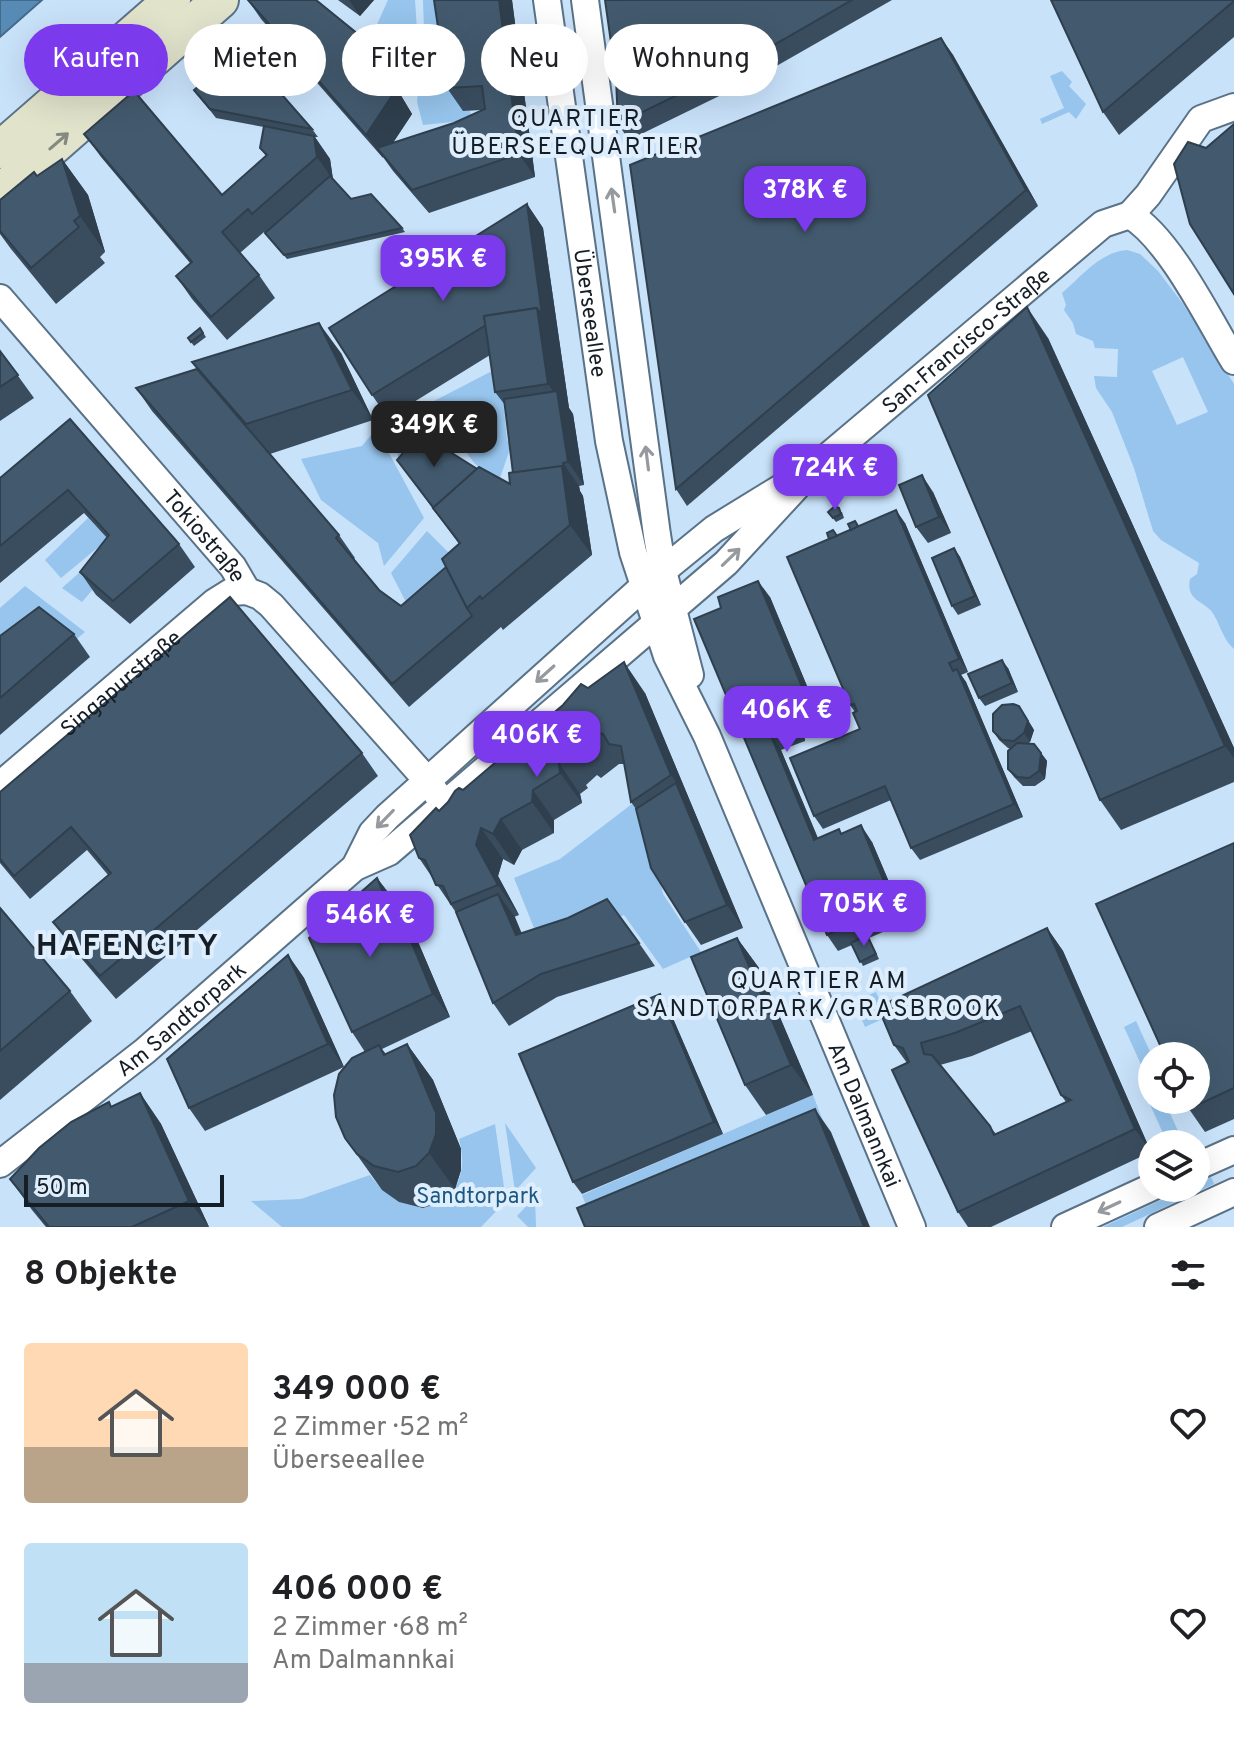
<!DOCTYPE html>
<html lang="de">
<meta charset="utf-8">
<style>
body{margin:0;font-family:Overpass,sans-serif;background:#f2f2f2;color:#202124;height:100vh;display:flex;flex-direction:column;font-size:30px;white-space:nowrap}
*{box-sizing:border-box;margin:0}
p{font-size:26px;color:#757577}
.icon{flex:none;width:44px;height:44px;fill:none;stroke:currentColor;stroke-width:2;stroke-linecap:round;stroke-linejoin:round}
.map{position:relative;height:1227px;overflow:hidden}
.sheet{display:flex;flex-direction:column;background:#fff;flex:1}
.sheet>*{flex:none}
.top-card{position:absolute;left:24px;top:24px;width:800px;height:72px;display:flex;gap:16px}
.controls{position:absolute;left:1138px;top:1042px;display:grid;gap:16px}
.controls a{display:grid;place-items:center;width:72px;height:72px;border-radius:50%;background:#fff;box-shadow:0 8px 32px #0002;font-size:40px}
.scale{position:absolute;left:24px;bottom:20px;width:200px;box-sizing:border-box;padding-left:8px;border:4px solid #151e27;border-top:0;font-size:22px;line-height:28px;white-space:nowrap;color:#151e27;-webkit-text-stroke:6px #deeefc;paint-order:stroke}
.price{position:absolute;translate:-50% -68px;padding:0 18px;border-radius:16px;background:#7c3aed;color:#fff;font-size:26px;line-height:52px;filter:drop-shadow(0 2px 4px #0008)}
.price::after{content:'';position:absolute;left:50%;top:48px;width:24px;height:18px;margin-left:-12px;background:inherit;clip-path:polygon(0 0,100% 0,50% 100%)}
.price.current{background:#222;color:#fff}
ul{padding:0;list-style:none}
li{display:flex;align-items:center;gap:24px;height:200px;padding:0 24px}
li span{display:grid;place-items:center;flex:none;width:224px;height:160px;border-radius:8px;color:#555}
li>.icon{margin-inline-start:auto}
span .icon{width:96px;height:96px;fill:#fffc;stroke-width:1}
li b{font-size:34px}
h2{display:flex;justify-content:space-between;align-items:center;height:96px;padding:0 24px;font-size:34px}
.chip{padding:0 28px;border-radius:36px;background:#fff;box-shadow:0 8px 32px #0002;font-size:28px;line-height:72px}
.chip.current{background:#7c3aed;color:#fff}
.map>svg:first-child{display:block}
</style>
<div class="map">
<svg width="1234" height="1227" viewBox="0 0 1234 1227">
<rect width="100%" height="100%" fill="#c8e2fa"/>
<g fill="#97c5ed" fill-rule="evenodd">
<polygon points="388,0 415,0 417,30 410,74 369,42"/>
<polygon points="423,0 447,0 464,111 470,111 472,120 423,125 417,102 424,30"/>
<polygon points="1062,71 1072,82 1069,86 1086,104 1076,119 1069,112 1042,124 1040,119 1064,108 1050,76"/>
<path d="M1127,250L1140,254L1158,271L1183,304L1234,384V649C1223,639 1221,627 1214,615C1207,601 1185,602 1190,579L1197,574L1199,563L1161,540L1153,531L1134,468L1112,412L1096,388L1094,376L1117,377L1118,349L1095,348L1093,341L1076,334L1073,323L1064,310L1066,305L1062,293C1082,276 1100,252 1127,250ZM1183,357L1208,412L1177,425L1152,371Z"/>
<polygon points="492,371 503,399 507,440 511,446 499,481 475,464 460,444 428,437 409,414"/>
<polygon points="376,429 424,518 384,566 378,543 321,500 301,459 362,446"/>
<polygon points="403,431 423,444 400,464 393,437"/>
<polygon points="88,518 108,539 61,578 45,560"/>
<polygon points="427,531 453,557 440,577 407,604 391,573"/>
<polygon points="104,551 117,561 82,602 62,588"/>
<polygon points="25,586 85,632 72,643 0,672 0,608"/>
<polygon points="641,797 663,894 701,952 663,969 624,915 583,935 542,948 514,878 560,859"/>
<polygon points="876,992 884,1009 922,1001 865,1027 854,1001"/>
<polygon points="1136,1021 1152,1056 1152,1078 1148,1080 1124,1027"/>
<polygon points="813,1095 823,1121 591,1218 582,1195"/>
<polygon points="1152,1095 1152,1100 1164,1100 1183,1142 1168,1144 1147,1098"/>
<polygon points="505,1123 536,1168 515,1191"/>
<path d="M495,1124L506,1201L481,1227H282L251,1201L301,1199L370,1175C407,1227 478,1208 459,1139Z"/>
<polygon points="1211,1177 1214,1184 1122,1227 1103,1227 1187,1188 1196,1188 1196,1184"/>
<polygon points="535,1197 536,1227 528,1227 517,1216"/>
</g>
<polygon fill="#578ab4" stroke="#436a8a" stroke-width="2" points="0,0 42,0 0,37"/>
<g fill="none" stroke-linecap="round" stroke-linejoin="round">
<g stroke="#5a7287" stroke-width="30">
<g id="street">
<path id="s1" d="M547,0L609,441L633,552L667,656L707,736L912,1227"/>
<polyline points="585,0 657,535 663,571 690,675"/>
<polyline points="1130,215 1148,195 1201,119 1234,107"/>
<path id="s2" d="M0,298L233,567L247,591L260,596L271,605L426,779L444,804"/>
<path id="s3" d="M0,785L215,602L231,592L247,591"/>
<polyline points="355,867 372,833 387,817 643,587 714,529 789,483"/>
<path id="s4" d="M0,1164L145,1051L355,867L389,852L726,563L813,469L1103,224L1130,215C1170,239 1209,320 1234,361"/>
<polyline points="1196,1167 1234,1150"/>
<polyline points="1065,1227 1152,1187"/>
<polyline points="1158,1227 1234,1192"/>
</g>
</g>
<g stroke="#5a7287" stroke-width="40">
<g id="secondary">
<polyline points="0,150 172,0"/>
<polyline points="0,193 220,0"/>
</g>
</g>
<use href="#street" stroke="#fff" stroke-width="26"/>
<use href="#secondary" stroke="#e1e3cb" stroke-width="36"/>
</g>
<g fill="#3a4d5f" fill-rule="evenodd">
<polygon points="248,0 381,62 412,114 393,143 454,123 482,110 463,111 447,88 434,0 512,0 535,177 429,213 393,171 383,157 383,158 261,19"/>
<polygon points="338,0 374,0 360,16"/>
<polygon points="605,0 892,0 752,80 629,140 618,124 616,78"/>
<polygon points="1234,0 1234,37 1119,135 1103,112"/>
<polygon points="941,38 953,55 1038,206 687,506 676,489"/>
<polygon points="194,90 312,129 318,137 315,137 330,159 333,179 351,199 402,228 405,232 287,259 264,232 240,253 259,275 275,298 227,340 192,299 176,276 190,263 101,157 84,134 222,195 266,156 260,148 264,127 216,118"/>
<polygon points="62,159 88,195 105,252 100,257 105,263 56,304 11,249 0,234 0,200"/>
<polygon points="527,204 543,228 569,408 573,414 584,485 579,486 580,491 583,496 592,555 503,630 501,627 409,707 152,411 136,388 197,369 192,362 341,353 373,420 270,454 339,535 355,558 354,559 379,590 401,606 446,567 459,544 397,460 477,469 510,484 513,473 505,405 495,392 490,355 388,418 372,395"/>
<polygon points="200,328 206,337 194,346 188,338"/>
<polygon points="1048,338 1234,748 1234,782 1121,830 1100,800"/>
<polygon points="0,351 34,398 0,421"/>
<polygon points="70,419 179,544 195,567 130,624 96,595 80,572 107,538 84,513 0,583 0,478"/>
<polygon points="933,492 951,533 928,543 916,527"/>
<polygon points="828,512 842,512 844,518 836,522"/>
<polygon points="905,523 968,672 961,675 966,682 1023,817 920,860 911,848 891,800 823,829 814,816 860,729 855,712 850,705 829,539 859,526"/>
<polygon points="954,548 960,557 981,605 958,615 952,606"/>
<polygon points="770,597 824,727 804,735 805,741 781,750 818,838 842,833 872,842 906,922 869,938 879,959 863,966 852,945 838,951 827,935 721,608"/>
<polygon points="74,634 90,657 0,735 0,636"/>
<polygon points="1008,668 1018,692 985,706 979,698"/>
<polygon points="588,688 645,693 743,928 701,945 685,922 636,809 631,802 624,764 619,764 601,778 597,775 586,785 588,788 580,794 582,803 554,820 554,833 522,850 514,865 503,859 498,876 519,915 514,917 521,933 639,943 655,966 557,997 509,1026 493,1003 457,914 419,858 439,811 530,733"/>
<polygon points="1025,715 1034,730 1030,742 1028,744 1041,753 1047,761 1045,779 1035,786 1023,786 1014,777 1008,769 1011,749 1008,748 999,740 993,731"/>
<polygon points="362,753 378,776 116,999 70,945 53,922 108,875 87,850 30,899 0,863 0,792"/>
<polygon points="1234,843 1234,1119 1205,1132 1189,1109"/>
<polygon points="377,878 407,916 450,1017 382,1049 386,1054 407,1044 433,1080 461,1149 461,1170 455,1189 441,1202 423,1208 399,1202 382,1190 345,1138 365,1052 352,1032"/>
<polygon points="0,908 70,991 92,1021 0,1100"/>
<path d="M1047,928L1063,951L1151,1152L991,1227H968L958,1212L907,1063L894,1045ZM1032,1031L1061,1095L1066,1102L996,1134L940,1065L972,1056Z"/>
<polygon points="737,938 759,968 813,1095 766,1115 745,1085"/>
<polygon points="288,955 304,978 344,1067 205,1131 189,1108"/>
<polygon points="660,994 668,1007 723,1134 582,1194 573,1182"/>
<polygon points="140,1093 161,1124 209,1227 46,1227 32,1210 10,1179 112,1106"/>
</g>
<g fill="#2f3f4d">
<polygon points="349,0 374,0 360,16"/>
<polygon points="499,0 512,0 535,177 519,154"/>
<polygon points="941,38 953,55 1038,206 1026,190"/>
<polygon points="364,39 381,62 412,114 384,156 377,148 383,158 366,135"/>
<polygon points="314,136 330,159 333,180 317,157"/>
<polygon points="62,159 88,195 105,252 80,216"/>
<polygon points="527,204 543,228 569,408 573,414 584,485 568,462 558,398 548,384 537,308"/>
<polygon points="1027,307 1048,338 1234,748 1234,758 1225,746"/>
<polygon points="319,323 341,353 373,420 352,390"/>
<polygon points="563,463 579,486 580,491 583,496 592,555 570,525 562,466"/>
<polygon points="922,475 933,492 951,533 939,517"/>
<polygon points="896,510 905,523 968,672 959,659"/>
<polygon points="954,548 960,557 981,605 975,596"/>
<polygon points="758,581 770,597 824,727 812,711"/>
<polygon points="1002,660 1008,668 1018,692 1012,683"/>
<polygon points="624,662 645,693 692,806 671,775"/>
<polygon points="957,669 966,682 1023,817 1014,804"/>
<polygon points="1019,706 1034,730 1030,742 1024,733"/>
<polygon points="792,719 804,735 805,741 794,724"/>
<polygon points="770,733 781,750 825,856 814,840"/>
<polygon points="1041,753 1047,761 1045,779 1039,771"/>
<polygon points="559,763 580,794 582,803 560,773"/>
<polygon points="676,783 692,806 743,928 727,905"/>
<polygon points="533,790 554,820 554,833 532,802"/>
<polygon points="501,819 522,850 514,865 493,834"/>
<polygon points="861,825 872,842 906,922 894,906"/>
<polygon points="481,828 503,859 498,876 519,915 498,885 476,845"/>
<polygon points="377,878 394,901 384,895"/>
<polygon points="391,893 407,916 450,1017 433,994"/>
<polygon points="498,894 515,917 532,958 516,935"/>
<polygon points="1047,928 1063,951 1151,1152 1135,1129"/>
<polygon points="737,938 759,968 813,1095 791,1065"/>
<polygon points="288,955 304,978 344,1067 328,1044"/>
<polygon points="660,994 668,1007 723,1134 714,1122"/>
<polygon points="407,1044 433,1080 461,1149 461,1170 455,1189 429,1153"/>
<polygon points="140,1093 161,1124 209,1227 189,1201"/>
<polygon points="815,1109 831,1132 870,1227 864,1227"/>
</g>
<g fill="#435a6e" stroke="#2f3f4d" stroke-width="2" fill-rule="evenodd">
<polygon points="248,0 316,0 364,39 395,91 366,135"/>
<polygon points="434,0 499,0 519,154 412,190 377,148 454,123 485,109 482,86 447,88"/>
<polygon points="605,0 852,0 741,64 618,124 616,78"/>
<polygon points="1051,0 1234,0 1234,1 1103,112"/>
<polygon points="941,38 1026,190 676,489 630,165"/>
<polygon points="242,49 312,129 210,109 194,90"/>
<polygon points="134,91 222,195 267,155 260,148 264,126 314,136 317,157 252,214 248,209 222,232 259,275 211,317 176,276 192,262 84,134"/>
<polygon points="1234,124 1234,294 1190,224 1174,164 1188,142 1206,148"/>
<polygon points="62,159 80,216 74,221 79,227 31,268 0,231 0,200 34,172 37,176"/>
<polygon points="330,176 351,199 371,194 402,228 284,255 265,233"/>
<polygon points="527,204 542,315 537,308 484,316 486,325 372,395 329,328"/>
<polygon points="1027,307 1225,746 1100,800 928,395"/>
<polygon points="537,308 548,384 495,392 484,316"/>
<polygon points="319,323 352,390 246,424 192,362"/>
<polygon points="200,328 203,333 191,342 188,338"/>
<polygon points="0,351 18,375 0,387"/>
<polygon points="197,369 339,535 336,538 379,590 401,606 446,567 467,608 472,616 392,684 136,388"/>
<polygon points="557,391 568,462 563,463 564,468 562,466 513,473 504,399"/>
<polygon points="70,419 179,544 113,601 80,572 109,535 68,490 0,546 0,478"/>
<polygon points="420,433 477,469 433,508 439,515 397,460"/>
<polygon points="562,466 570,525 482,599 480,596 467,608 442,559 460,543 433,508 479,467 510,484 509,473"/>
<polygon points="922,475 939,517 916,527 899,485"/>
<polygon points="835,506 839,508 841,514 833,518 828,512"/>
<polygon points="896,510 959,659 949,663 953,671 957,669 1014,804 911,848 885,786 814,816 790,758 860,729 853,713 857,711 854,704 850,705 787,557"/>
<polygon points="855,521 858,526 851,530 848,524"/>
<polygon points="833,530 837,536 829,539 827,533"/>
<polygon points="954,548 975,596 952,606 932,558"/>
<polygon points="758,581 812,711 792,719 794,724 770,733 814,840 839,829 841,834 861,825 894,906 827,935 694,619 721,608 718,597"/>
<polygon points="230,597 362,753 100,976 53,922 111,873 71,827 14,876 0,859 0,792"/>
<polygon points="39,607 74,634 0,698 0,636"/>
<polygon points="1002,660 1012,683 979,698 968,674"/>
<polygon points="624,662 671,775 631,802 621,746 609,744 603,734 598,733 579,748 576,745 564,755 567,758 559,763 560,773 533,790 532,802 501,819 493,834 481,828 476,845 498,885 451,904 443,886 436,885 425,860 419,858 410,835 436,808 439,811 448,802 455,791 459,788 463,790 510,750 525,732 530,733 563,705 581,684 588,688"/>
<polygon points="1013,704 1019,706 1028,721 1024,733 1014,741 1002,740 993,731 993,714 1002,705"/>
<polygon points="1017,743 1034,744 1041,753 1039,771 1029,778 1017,777 1008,769 1008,751"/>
<polygon points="676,783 727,905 685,922 651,868 636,809"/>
<polygon points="1234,843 1234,1088 1189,1109 1185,1100 1196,1100 1196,1056 1165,1056 1096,904"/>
<polygon points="377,878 384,895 391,893 433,994 352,1032 309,938"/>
<polygon points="498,894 516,935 568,918 607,899 639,943 541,974 493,1003 456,912"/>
<polygon points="0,908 70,991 0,1051"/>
<path d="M1047,928L1135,1129L958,1212L892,1070L909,1062L903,1048L894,1045L878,1007ZM1020,1006L1061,1095L1071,1100L994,1135L990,1126L932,1055L924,1054L921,1043L955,1033Z"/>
<polygon points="867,935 876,954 860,962 851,943"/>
<polygon points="737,938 791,1065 745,1085 691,957"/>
<polygon points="288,955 328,1044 189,1108 167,1059"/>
<polygon points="660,994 714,1122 573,1182 519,1054"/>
<polygon points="407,1044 436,1113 436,1134 429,1153 416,1166 398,1172 374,1166 357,1154 345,1138 336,1117 334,1095 339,1074 352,1058 379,1045 384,1055"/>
<polygon points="140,1093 189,1201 132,1227 49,1227 10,1179 39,1148 71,1122 109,1102 111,1107"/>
<polygon points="815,1109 864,1227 585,1227 577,1208"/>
</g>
<defs><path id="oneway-shaft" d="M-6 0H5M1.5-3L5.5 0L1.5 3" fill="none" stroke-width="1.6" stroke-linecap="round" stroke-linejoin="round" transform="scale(2)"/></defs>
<use stroke="#858a81" href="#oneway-shaft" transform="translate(59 141) rotate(-41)"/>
<g stroke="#969a9e">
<use href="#oneway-shaft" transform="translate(613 200) rotate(-98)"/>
<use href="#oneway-shaft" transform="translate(647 458) rotate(-97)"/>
<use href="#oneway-shaft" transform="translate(731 557) rotate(-44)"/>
<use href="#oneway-shaft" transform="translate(545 674) rotate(138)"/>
<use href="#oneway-shaft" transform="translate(385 819) rotate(134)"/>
<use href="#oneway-shaft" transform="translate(1109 1207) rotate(155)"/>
</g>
<g text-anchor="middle" stroke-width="8" stroke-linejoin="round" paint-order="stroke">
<g font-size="22" fill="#151e27" stroke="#deeefc">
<text dy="8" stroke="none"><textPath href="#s1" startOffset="316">Überseeallee</textPath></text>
<text dy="8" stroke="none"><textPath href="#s4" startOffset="1272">San-Francisco-Straße</textPath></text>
<text dy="8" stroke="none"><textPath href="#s2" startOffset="314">Tokiostraße</textPath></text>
<text dy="8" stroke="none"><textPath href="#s3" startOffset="158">Singapurstraße</textPath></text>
<text dy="8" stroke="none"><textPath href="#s4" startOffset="232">Am Sandtorpark</textPath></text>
<text dy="8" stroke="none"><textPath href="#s1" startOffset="1168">Am Dalmannkai</textPath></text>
</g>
<g font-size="22" fill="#1e5782" stroke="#deeefc">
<text x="478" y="1203">Sandtorpark</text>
</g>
<g font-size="24" letter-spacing="2" fill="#151e27" stroke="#deeefc">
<text x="576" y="126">QUARTIER<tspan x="576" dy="28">ÜBERSEEQUARTIER</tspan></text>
<text x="819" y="988">QUARTIER AM<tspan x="819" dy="28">SANDTORPARK/GRASBROOK</tspan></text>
</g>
<g font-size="30" font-weight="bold" letter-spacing="2" fill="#151e27" stroke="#deeefc">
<text x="128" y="955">HAFENCITY</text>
</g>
</g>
</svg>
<div class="controls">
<a><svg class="icon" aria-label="locate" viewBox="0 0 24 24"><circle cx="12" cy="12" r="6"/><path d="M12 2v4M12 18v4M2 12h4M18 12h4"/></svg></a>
<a><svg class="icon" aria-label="layers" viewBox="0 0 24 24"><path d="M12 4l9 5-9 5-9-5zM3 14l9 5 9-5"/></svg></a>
</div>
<div class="scale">50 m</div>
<b class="price" style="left:805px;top:234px">378K €</b>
<b class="price" style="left:443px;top:303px">395K €</b>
<b class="price current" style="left:434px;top:469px">349K €</b>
<b class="price" style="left:835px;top:512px">724K €</b>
<b class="price" style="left:787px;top:754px">406K €</b>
<b class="price" style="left:537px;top:779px">406K €</b>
<b class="price" style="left:864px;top:948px">705K €</b>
<b class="price" style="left:370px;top:959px">546K €</b>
<div class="top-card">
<a class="chip current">Kaufen</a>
<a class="chip">Mieten</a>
<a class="chip">Filter</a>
<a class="chip">Neu</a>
<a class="chip">Wohnung</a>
</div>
</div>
<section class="sheet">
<h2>8 Objekte<svg class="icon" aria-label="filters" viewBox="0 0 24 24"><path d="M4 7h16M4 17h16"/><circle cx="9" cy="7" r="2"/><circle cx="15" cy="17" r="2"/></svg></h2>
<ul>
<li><span style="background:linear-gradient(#ffd9b3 65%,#b9a48a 0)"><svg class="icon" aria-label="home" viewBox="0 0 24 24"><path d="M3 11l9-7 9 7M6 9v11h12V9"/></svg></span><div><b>349 000 €</b><p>2 Zimmer · 52 m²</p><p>Überseeallee</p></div><svg class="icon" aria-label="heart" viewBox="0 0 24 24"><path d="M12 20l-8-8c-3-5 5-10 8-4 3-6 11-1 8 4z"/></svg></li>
<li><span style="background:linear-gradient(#bfe0f5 75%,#9aa5b1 0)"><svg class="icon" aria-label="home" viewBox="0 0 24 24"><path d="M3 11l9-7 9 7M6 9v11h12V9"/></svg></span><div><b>406 000 €</b><p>2 Zimmer · 68 m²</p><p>Am Dalmannkai</p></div><svg class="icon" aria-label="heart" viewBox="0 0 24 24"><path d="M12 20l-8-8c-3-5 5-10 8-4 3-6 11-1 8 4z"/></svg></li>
</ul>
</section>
